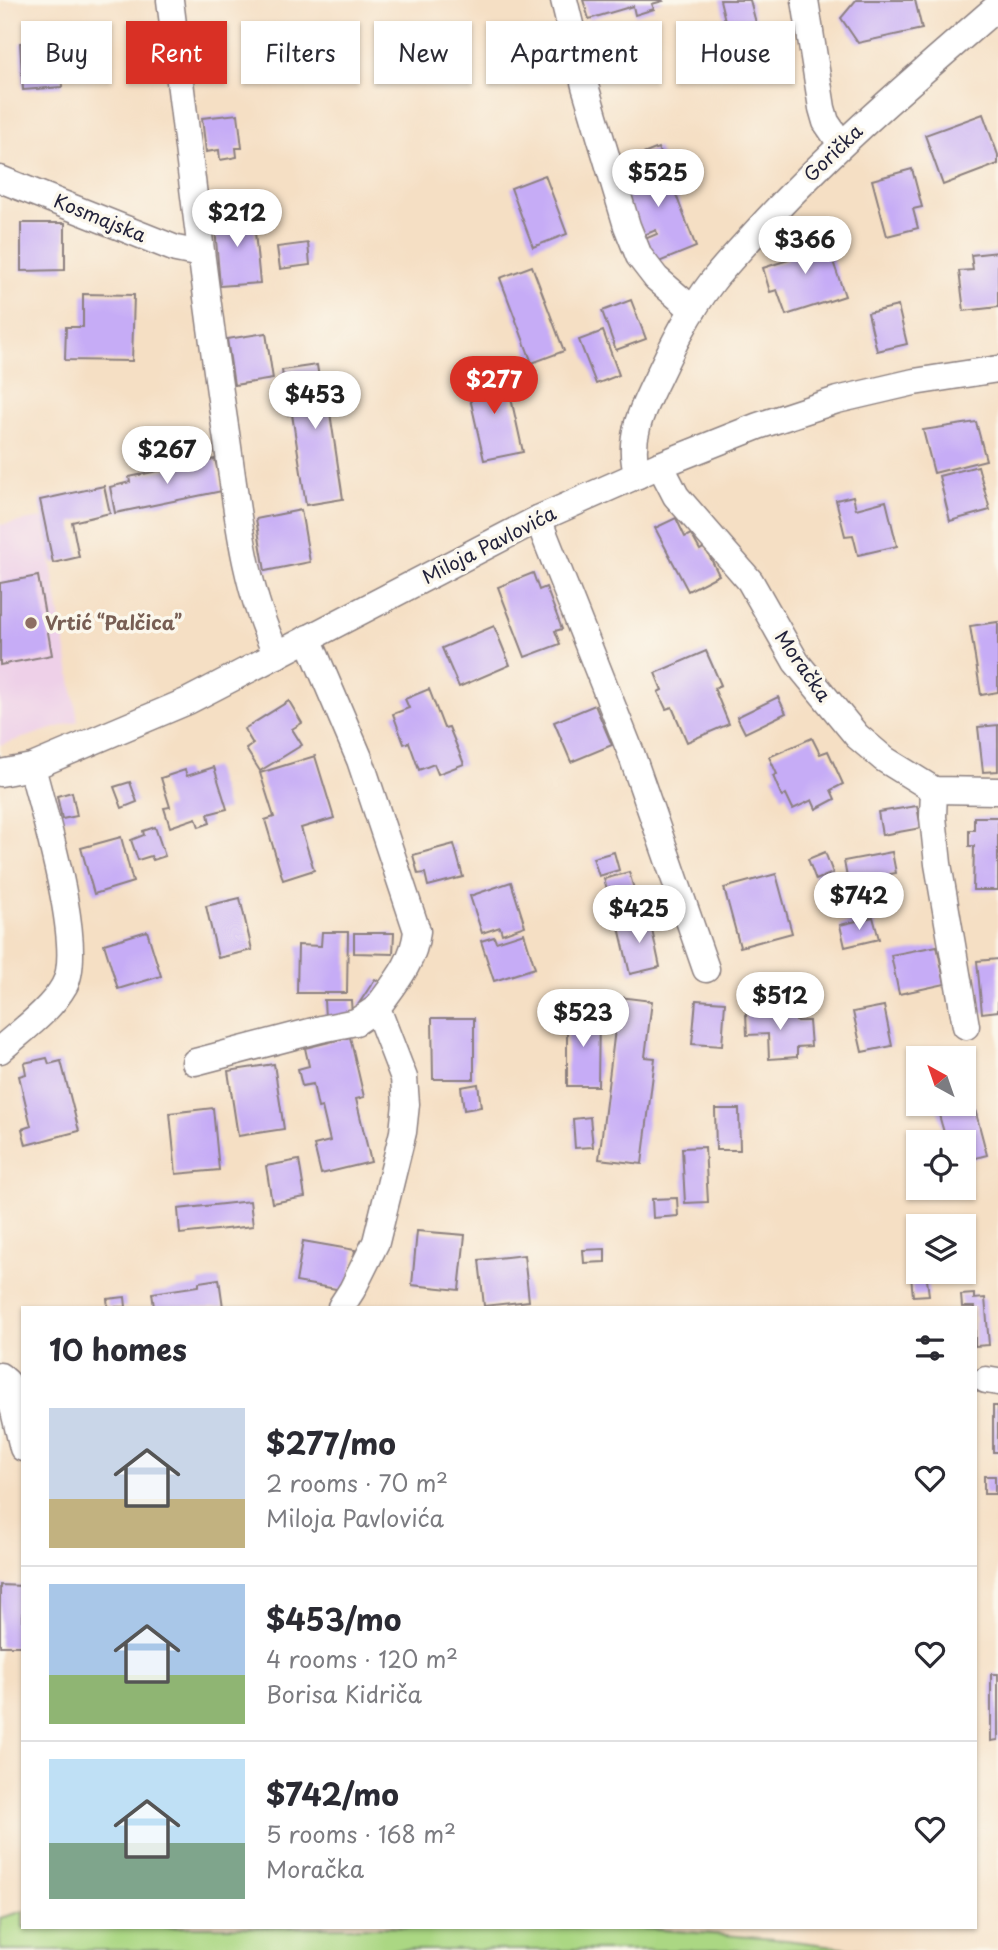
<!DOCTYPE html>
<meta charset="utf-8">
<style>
body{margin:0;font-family:"Playpen Sans",sans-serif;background:#f7f7f7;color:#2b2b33;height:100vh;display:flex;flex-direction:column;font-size:26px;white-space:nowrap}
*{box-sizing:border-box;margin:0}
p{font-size:23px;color:#7c7c81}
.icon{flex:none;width:38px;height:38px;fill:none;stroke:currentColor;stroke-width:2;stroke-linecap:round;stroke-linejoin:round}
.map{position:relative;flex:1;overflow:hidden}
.panel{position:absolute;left:21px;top:1306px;width:956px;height:623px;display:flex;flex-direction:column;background:#fff;border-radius:0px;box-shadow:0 2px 5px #0004}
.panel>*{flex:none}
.guide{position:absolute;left:21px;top:21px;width:957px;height:63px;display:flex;gap:14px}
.needle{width:46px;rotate:320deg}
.buttons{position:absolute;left:906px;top:1046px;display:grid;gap:14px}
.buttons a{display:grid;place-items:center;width:70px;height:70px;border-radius:0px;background:#fff;box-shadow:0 2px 5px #0004;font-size:35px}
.price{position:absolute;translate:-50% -60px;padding:0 16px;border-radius:24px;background:#fff;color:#222;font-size:23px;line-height:46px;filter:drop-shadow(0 2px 4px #0008)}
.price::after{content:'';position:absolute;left:50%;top:42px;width:21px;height:16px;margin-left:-10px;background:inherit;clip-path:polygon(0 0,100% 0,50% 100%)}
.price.active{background:#d93025;color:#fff}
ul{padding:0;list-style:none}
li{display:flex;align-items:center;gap:21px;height:175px;padding:0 28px}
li+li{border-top:2px solid #e1e1e2}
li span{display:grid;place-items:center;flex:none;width:196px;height:140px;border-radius:0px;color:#555}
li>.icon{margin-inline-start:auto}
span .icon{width:84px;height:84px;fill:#fffc;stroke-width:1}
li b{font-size:30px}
h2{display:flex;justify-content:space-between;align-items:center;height:84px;padding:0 28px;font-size:30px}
.pill{padding:0 24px;border-radius:0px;background:#fff;box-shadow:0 2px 5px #0004;font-size:24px;line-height:63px}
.pill.active{background:#d93025;color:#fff}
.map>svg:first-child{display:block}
</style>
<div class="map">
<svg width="998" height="1950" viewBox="0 0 998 1950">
<rect width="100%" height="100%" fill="#fbf7ec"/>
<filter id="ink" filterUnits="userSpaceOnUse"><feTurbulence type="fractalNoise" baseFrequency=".0143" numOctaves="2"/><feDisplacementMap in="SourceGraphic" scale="14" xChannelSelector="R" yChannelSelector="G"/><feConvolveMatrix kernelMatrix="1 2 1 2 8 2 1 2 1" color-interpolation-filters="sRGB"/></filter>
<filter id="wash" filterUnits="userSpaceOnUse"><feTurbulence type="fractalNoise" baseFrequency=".00686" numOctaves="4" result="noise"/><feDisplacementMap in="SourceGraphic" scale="28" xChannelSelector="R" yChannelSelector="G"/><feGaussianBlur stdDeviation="1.57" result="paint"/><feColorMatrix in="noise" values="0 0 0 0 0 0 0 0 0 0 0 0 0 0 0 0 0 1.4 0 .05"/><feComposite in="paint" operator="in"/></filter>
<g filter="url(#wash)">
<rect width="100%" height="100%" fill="#f5dfc4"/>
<polygon fill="#eed0e8" points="43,518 78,721 0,745 0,525"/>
<polygon fill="#abd783" stroke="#667c5f" stroke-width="2" points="23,1911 23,1927 627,1927 786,1940 864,1950 0,1950 0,1918"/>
<g id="blocks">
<g fill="#c6acf6">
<polygon points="583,0 662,0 663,1 652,4 654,9 635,15 633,6 589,19"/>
<polygon points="720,0 750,0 761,42 732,49"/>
<polygon points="856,0 915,0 922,29 858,43 841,18"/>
<polygon points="59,40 62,87 23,90 20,43"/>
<polygon points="238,114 242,148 236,148 237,157 220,160 219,150 206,152 202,118"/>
<polygon points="983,114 998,155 998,164 943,185 925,135"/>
<polygon points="658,148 696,247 649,266 640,241 657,234 656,230 644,235 622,195 639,188 628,160"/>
<polygon points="912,169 922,207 913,209 918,228 887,236 872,180"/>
<polygon points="545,175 567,234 533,247 511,188"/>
<polygon points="253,212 260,283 220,286 214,216"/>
<polygon points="21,223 65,223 65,270 21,271"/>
<polygon points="816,234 821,249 828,247 845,296 786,315 777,290 770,292 763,268 788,260 783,245"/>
<polygon points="308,243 310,265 280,269 277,247"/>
<polygon points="998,252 998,307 964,311 959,271 973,270 971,255"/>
<polygon points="532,266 564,351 532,363 500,278"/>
<polygon points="83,294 134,295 132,361 65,360 66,327 83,327"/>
<polygon points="631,300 646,339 616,350 602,311"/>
<polygon points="898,306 907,344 877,351 868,313"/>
<polygon points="603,331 619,375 596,384 579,340"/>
<polygon points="266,333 273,379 234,385 227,339"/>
<polygon points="317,365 320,385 344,382 347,403 329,406 343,499 306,505 292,414 288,415 282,370"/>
<polygon points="491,370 494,383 507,380 523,452 484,460 465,376"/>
<polygon points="976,422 986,460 934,473 923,430"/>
<polygon points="215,459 222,491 115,513 110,487 130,482 129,477"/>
<polygon points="978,466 990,510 950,521 939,476"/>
<polygon points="104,486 110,513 72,522 79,557 53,563 40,500"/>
<polygon points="853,496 856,509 886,501 897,546 858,555 853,535 845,536 836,500"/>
<polygon points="301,510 310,562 265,571 256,519"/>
<polygon points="676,518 685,537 691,534 700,550 705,547 719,575 688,591 655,528"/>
<polygon points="533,573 539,590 546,587 562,629 555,631 560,644 525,657 498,587"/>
<polygon points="38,576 52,655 0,665 0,583"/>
<polygon points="998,622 998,692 981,695 970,626"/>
<polygon points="494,626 510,665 459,687 442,648"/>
<polygon points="706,651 721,685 714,688 729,724 687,742 672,707 666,709 658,692 662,690 655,673"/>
<polygon points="429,689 444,728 449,727 464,764 438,774 434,764 419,770 409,742 404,744 393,714 409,708 405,699"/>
<polygon points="778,697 786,713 745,733 737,717"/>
<polygon points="289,701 302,723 292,729 302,745 260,771 246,749 253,744 244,729"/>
<polygon points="595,705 612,745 571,762 554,722"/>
<polygon points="998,725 998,771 983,772 978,727"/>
<polygon points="812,738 820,754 828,751 843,784 831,790 835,799 816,809 812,800 793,809 786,794 782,797 773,776 777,774 769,757"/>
<polygon points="315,756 334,818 301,828 314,870 283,880 265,820 274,817 260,773"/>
<polygon points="214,767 227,809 208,814 210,823 199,827 196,818 170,827 164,808 170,807 161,778 185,770 187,776"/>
<polygon points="130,782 137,802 122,808 114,787"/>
<polygon points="72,792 77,816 62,819 57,796"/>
<polygon points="917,806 921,828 882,835 878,812"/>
<polygon points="974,817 998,817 998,890 973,890 974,846 969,846 969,830 974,830"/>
<polygon points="155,827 165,856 153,860 151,856 138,860 131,840 144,835 143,831"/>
<polygon points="121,837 133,882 94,894 81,848"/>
<polygon points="454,844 463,877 428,886 425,873 418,874 413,855"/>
<polygon points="614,852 619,870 599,876 593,858"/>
<polygon points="825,852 833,873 816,880 808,859"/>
<polygon points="892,852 896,873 890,874 896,903 853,911 844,861"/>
<polygon points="629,872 641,913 616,920 604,879"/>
<polygon points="776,874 792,933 740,947 724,888"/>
<polygon points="511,882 525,926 502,934 500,927 482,933 470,896"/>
<polygon points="240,898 252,950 218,958 206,906"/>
<polygon points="649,916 660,967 630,974 618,923"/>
<polygon points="873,917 879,939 845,947 840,925"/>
<polygon points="147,931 161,976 118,989 104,944"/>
<polygon points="322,932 348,932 347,993 297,993 298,945 321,946"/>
<polygon points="354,933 394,933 393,954 354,953"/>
<polygon points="524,933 535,968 494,981 481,941 494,937 496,942"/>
<polygon points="937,946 945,984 899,994 891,955"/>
<polygon points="998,959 998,1011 982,1013 977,961"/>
<polygon points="375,979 385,985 368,1011 358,1005"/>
<polygon points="619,997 652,1001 645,1057 655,1058 642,1164 599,1159"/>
<polygon points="324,1000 351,1000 352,1016 325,1018"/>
<polygon points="696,1000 725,1002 722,1046 692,1044"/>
<polygon points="884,1006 892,1046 862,1052 853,1012"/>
<polygon points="795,1011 796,1021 809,1021 811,1046 797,1047 797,1057 769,1059 768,1034 747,1035 746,1013"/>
<polygon points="567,1013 599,1013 598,1086 567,1086"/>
<polygon points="432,1018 474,1018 474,1079 433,1079"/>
<polygon points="350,1037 364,1097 356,1099 371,1162 321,1174 314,1145 330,1141 322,1107 318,1108 313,1084 302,1086 298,1069 309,1066 305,1048"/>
<polygon points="47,1058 49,1064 61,1061 79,1131 26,1145 22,1129 31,1126 19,1076 26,1074 24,1063"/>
<polygon points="274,1064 284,1129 238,1136 228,1071"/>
<polygon points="478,1084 481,1107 464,1110 461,1087"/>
<polygon points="972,1098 987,1155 964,1161 964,1143 947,1143 937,1108 950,1104 964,1104 964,1100"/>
<polygon points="213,1108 219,1170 176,1174 170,1113"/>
<polygon points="715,1109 739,1109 740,1150 716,1150"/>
<polygon points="590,1117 593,1147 575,1148 573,1119"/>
<polygon points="705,1147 708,1202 685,1203 682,1148"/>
<polygon points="299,1160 305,1197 272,1203 266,1166"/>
<polygon points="677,1198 678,1216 653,1218 652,1199"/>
<polygon points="250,1201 253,1226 180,1234 178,1209"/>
<polygon points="417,1231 465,1235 459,1290 412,1285"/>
<polygon points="303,1241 355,1250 348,1291 296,1282"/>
<polygon points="605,1249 605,1262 584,1263 583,1250"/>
<polygon points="524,1255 529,1301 484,1306 479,1260"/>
<polygon points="919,1256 919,1272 926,1272 929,1295 913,1296 909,1257"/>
<polygon points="219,1279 223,1307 154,1307 152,1293 199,1286 199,1282"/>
<polygon points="974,1294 974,1299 985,1298 989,1345 975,1346 975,1307 962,1307 961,1295"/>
<polygon points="125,1297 126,1307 108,1307 107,1299"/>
<rect x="993" y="1406" width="5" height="46"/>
<rect x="984" y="1476" width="11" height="18"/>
<polygon points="0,1585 23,1586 23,1646 0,1646"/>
<polygon points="991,1674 998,1674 998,1740 991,1741"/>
</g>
</g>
</g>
<g filter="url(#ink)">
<use href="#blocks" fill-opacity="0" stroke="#8c8080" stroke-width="2"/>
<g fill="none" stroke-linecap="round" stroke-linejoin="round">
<g stroke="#8c8080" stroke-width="29">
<g id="street">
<path d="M170,0C188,144 204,289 226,433C237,508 243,586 277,655"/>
<polyline points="564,0 585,86 627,226 639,256 656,278 693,310"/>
<polyline points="805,0 822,108 826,122 841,144"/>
<polyline points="0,179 176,249 201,254"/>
<polyline points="660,465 676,496 750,581 796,662 857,736 884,759 934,790 998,791"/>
<path d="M638,475C626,441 642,409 657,379C673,345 689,312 712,282C725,265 740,250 754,234C829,151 914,79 998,6"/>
<polyline points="538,519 631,753 706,969"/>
<path d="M308,638L360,760L417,931C414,962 395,983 377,1008L404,1078L406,1104L403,1132L376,1242L352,1290L341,1307"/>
<polyline points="0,773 32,767 188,701 538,519 660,465 758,426 837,400 914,382 998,369"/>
<polyline points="934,790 933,817 938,864 966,1026"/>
<path d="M0,1050C21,1031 50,1011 64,986C86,949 43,811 32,767"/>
<polyline points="195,1062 321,1029 356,1022 377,1008"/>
<polyline points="0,1376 7,1382 23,1448"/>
<polyline points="986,1380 998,1382"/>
</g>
</g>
<use href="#street" stroke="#fff" stroke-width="26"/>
</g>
</g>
<circle fill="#8d6e63" stroke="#fbf7ec" stroke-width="2.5" cx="31" cy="623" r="7"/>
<g text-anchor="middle" stroke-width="7" stroke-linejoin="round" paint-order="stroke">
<g font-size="19" fill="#22223b" stroke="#fbf7ec">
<text transform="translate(833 153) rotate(-44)" y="7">Gorička</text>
<text transform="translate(100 218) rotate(22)" y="7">Kosmajska</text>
<text transform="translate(489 545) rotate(-27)" y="7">Miloja Pavlovića</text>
<text transform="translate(803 666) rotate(55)" y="7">Moračka</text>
</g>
<g font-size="19" font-weight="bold" fill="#785e54" stroke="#fbf7ec" text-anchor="start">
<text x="45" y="630">Vrtić “Palčica”</text>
</g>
</g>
</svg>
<div class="buttons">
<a><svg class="needle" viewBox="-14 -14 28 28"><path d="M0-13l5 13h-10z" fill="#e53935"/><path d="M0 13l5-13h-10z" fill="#7c7c81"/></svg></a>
<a><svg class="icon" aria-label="locate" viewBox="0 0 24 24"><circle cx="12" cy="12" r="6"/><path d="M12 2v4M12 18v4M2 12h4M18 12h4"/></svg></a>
<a><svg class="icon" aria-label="layers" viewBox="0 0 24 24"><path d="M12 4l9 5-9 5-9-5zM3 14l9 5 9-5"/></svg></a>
</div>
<b class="price" style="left:658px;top:209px">$525</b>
<b class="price" style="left:237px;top:249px">$212</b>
<b class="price" style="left:805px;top:276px">$366</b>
<b class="price active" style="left:494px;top:416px">$277</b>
<b class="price" style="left:315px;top:431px">$453</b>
<b class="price" style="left:167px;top:486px">$267</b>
<b class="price" style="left:859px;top:932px">$742</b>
<b class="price" style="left:639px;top:945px">$425</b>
<b class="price" style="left:780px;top:1032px">$512</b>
<b class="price" style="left:583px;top:1049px">$523</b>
<div class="guide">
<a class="pill">Buy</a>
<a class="pill active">Rent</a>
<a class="pill">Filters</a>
<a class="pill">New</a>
<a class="pill">Apartment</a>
<a class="pill">House</a>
</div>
<section class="panel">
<h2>10 homes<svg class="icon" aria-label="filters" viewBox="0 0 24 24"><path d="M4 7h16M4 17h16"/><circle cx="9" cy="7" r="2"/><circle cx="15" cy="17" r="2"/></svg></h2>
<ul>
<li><span style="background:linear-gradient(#c9d6e8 65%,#c2b280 0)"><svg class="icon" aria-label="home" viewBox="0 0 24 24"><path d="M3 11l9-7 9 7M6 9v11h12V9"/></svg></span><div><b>$277/mo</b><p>2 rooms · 70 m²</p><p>Miloja Pavlovića</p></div><svg class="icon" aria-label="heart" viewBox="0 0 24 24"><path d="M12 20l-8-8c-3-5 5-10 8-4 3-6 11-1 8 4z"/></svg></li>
<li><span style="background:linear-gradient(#a9c7e8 65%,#8fb573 0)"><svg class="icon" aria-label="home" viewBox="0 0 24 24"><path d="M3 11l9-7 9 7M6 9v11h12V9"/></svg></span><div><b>$453/mo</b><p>4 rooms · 120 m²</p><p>Borisa Kidriča</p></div><svg class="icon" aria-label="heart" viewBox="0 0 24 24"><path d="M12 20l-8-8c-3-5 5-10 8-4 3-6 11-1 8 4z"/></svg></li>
<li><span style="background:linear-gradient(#bfe0f5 60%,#7fa58c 0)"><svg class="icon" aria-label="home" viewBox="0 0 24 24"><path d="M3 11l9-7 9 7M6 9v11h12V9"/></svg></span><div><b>$742/mo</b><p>5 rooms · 168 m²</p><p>Moračka</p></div><svg class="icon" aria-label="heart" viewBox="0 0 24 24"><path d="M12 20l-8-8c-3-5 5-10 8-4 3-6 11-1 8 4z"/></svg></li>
</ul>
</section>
</div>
